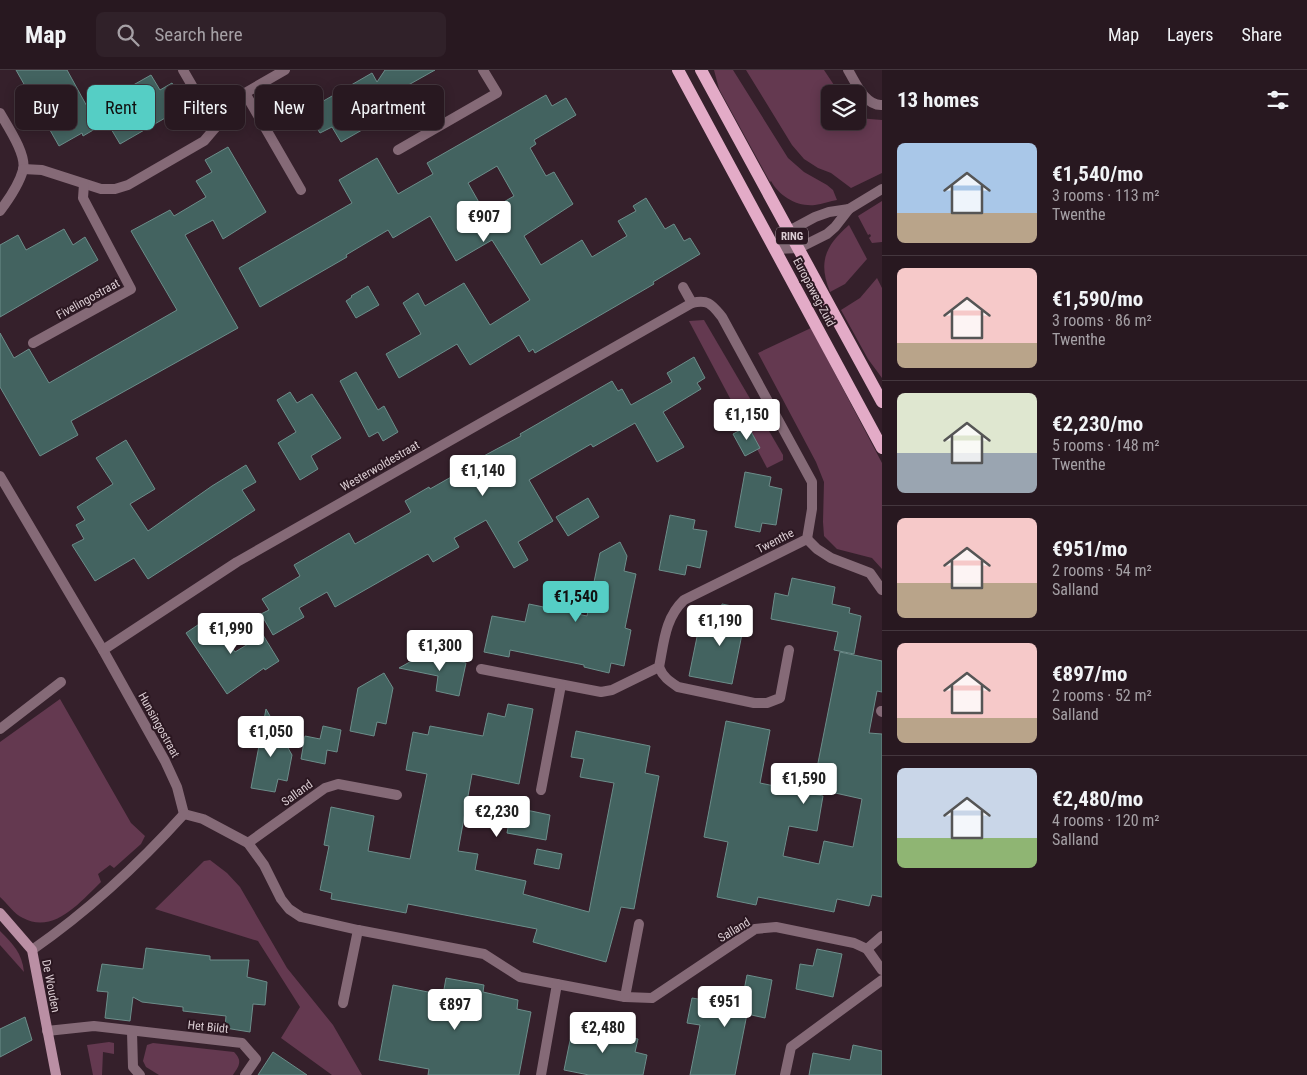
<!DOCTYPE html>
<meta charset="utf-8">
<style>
body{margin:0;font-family:"Roboto Condensed",sans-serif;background:#302129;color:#f1f3f6;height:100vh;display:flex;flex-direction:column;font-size:19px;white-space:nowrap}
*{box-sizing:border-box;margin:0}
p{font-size:16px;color:#a5a0a5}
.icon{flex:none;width:28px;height:28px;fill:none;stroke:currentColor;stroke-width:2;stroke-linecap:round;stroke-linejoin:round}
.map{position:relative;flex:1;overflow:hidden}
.side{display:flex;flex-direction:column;background:#281820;width:425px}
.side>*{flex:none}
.top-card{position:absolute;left:15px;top:15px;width:475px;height:45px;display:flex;gap:10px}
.controls{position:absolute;left:821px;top:15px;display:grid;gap:10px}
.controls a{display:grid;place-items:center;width:45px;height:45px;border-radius:8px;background:#281820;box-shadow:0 2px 12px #0003,0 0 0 1px #44373e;font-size:25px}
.price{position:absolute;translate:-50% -42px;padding:0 11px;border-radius:5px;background:#fff;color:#222;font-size:16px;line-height:32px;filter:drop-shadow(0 1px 2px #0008)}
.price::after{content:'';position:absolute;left:50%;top:30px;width:15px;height:11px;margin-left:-8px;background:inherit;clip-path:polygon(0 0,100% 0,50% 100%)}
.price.current{background:#55cec5;color:#111}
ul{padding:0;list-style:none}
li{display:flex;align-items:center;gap:15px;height:125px;padding:0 15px}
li+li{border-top:1px solid #44373e}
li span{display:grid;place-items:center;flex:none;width:140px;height:100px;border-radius:8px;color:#555}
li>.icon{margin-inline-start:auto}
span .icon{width:60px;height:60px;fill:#fffc;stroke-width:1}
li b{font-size:21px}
h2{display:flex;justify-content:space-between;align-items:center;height:60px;padding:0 15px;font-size:21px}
.tag{padding:0 18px;border-radius:8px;background:#281820;box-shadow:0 2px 12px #0003,0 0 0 1px #44373e;font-size:18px;line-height:45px}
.tag.current{background:#55cec5;color:#111}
header{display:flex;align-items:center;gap:30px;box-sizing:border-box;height:70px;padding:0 25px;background:#281820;border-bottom:1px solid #44373e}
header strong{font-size:24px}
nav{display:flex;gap:28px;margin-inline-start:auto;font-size:18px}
.search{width:350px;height:45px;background:#302129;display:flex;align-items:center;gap:12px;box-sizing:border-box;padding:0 18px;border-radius:8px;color:#a5a0a5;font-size:19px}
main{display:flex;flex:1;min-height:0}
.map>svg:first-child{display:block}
</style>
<header>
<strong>Map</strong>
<div class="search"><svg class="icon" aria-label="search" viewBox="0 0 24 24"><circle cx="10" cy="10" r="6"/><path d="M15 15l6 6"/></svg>Search here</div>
<nav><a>Map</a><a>Layers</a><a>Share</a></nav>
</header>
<main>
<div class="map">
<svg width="882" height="1005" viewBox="0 0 882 1005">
<rect width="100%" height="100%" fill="#35202b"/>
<g fill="#643950">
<path d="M714,0H733L788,88L804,102L827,115L833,120L837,130C831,131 822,134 815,135C797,137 779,126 771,111L770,112L719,19Z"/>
<polygon points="746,0 824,0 840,24 830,24 830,51 858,51 858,48 882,50 882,103 851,118 831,103 818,98 804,89 792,75"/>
<polygon points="882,131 882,172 872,173 869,168 871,166 870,164 868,165 858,146"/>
<path d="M849,155L867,189L845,214L830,222C818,192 825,176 849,155Z"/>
<polygon points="877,208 882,218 882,308 868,289 841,240 860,228"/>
<polygon points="704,250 783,385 783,390 767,398 689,251"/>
<polygon points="811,258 882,393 882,499 872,488 837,479 824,466 823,452 824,412 816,392 758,283"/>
<path d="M60,629L131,753L145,766L141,774L114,798L110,795L98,804L101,812C81,831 54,865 23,848C14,844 7,833 0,827V672Z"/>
<polygon points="210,790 227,803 240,817 287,898 333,955 362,1005 332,1005 281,968 300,937 258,871 155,839 204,791"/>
<path d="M0,861C13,874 22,883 24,902L0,875Z"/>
<polygon points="109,972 114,973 114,984 103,982 102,1005 93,1005 87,975"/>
<path d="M153,973L234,982C243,991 239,996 233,1005H159L146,997L143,991L147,975Z"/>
</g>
<g fill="#436360" stroke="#6c8d8a" fill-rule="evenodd">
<polygon points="16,0 67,0 89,40 151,5 160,20 172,13 186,36 120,74 107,52 83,66 82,63 59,76"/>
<polygon points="385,0 435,0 387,27 395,40 362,60 341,72 332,57 320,63 306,41 372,3 377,12"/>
<path d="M546,25L552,36L566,28L576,45L534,70L536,74L530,78L546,106L554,102L573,134L524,166L541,195L582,170L592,187L627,166L618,151L636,141L633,136L646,128L665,159L674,154L684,171L690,168L700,184L653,212L654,214L535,283L533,279L529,282L519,265L470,295L457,274L399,308L386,284L421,264L403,233L418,223L425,236L464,213L490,255L530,230L492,170L456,191L430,146L393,168L388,160L346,185L347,187L260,237L239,198L352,133L339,110L377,88L398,124L433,104L427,93ZM497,96L514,126L485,143L468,113Z"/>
<polygon points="228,77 266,142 223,169 213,150 185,165 238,258 71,351 78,365 40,386 0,317 0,263 14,288 29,279 49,313 177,240 131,161 170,140 174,146 206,127 196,111 212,102 205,90"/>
<polygon points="64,159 73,175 85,167 98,190 0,247 0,175 18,165 26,180"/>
<polygon points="368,216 379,235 356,248 346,231 352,227 351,226"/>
<polygon points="694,287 705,308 697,313 701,319 663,342 684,377 657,392 635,353 593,377 591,374 529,410 553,451 518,472 528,490 514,498 486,450 454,468 459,477 433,492 428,484 335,537 327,522 299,538 304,547 273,565 261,544 269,540 262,529 300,506 294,495 349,463 355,474 411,442 405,431 429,417 430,419 481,390 480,388 521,366 520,364 612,311 618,321 622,319 631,335 672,312 667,303"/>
<polygon points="356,302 378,340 384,336 398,362 383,371 378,362 369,367 340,311"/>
<polygon points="290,322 297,333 312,324 341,368 311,386 318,399 300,410 278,373 296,362 277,330"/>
<polygon points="748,356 760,378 745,386 733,364"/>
<polygon points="126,370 155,419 130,434 148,461 212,416 246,395 256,412 242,420 255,440 148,509 134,488 95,511 72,475 84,469 76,455 85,450 77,437 113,414 96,388"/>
<polygon points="745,402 771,407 769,416 782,419 776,455 762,453 760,462 735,457"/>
<polygon points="588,428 599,447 568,466 556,447"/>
<polygon points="670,445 695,450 693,459 707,461 700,498 687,495 685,505 659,500"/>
<polygon points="620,472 627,486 624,501 636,504 625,558 631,560 624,596 611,593 609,603 584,597 584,595 510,580 509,587 484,582 492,546 525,552 529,534 587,546 600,483"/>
<polygon points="792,508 835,517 832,534 850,538 849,543 861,546 854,584 834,580 838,562 771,549 775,523 788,526"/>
<polygon points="722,534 747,539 732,614 689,606 698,562 715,565"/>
<polygon points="211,546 235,582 263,565 279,591 265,600 264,598 227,624 186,563"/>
<polygon points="840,582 882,591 882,622 877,621 869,663 882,664 882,827 872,825 869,836 837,829 834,842 758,827 756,835 717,827 728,772 704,767 726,651 770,660 760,713 823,726 817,761 789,756 783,786 819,794 824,771 853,777 862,729 813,718"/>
<polygon points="424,584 466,593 459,626 436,621 438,606 399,598"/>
<polygon points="384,603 393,618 386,654 377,652 374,666 350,661 358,618"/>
<polygon points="508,634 533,639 519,714 472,704 458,781 478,784 475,800 526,811 523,824 589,842 614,713 580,707 584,689 571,687 576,661 650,676 645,703 659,706 634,839 621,837 606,892 533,872 537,859 408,834 406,843 331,829 332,823 320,820 329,776 324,775 331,737 374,746 368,781 410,789 427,704 406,700 413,662 428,665 430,656 483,666 488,643 505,647"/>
<polygon points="266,639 292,685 287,711 278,709 275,722 251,718"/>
<polygon points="323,656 341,660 337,682 327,680 325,694 301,689 305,666 320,669"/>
<polygon points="512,737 550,745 546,770 507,763"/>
<polygon points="537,779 562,784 559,799 534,794"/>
<polygon points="146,878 210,886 210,890 249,890 247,907 267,912 265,935 253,934 250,962 225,958 226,946 183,941 183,937 142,932 133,927 130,951 105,948 108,922 97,921 102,894 143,899"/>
<polygon points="817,879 842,884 833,927 796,919 800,894 813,896"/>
<polygon points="747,905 772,910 765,948 747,944 735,1005 690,1005 700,955 687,953 692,928 741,936"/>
<polygon points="446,908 484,915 483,922 518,930 517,939 531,942 519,1005 428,1005 429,999 379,990 393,915 443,925"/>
<polygon points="25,947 32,970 0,987 0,959"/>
<polygon points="573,956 638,969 635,982 647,985 643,1005 589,1005 564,1000"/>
<polygon points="853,975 882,981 882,1005 809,1005 813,983 850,990"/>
<polygon points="273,982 307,1005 258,1005"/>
</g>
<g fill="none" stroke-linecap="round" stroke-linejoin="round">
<g stroke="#856a77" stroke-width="10">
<path d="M848,0C856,13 865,36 882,35"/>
<polyline points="683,217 692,233"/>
</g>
<g stroke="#856a77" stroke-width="10">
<polyline points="183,0 216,57"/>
<polyline points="245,23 301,120"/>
<path d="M0,43C8,57 27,85 23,100C19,115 9,129 0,141"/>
<polyline points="398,80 497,23 483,0"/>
<polyline points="23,99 42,100 101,119 115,119 128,115 204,71 245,23 285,0"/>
<polyline points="776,179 789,161 815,147 829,142 849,139 882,119"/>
<polyline points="776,179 799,178 827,164 835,157 849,139"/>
<polyline points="33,273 131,219 83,128 84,114"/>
<polyline points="0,406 103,580 165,691 177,717 184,744"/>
<polyline points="807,469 817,479 831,488 870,503 882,520"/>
<path d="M103,580L237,492L692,233C709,229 712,235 722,247L812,412V439L807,469L684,530C665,548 664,572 659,597L612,620L601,622L481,599"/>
<path d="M659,597C663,607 669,611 678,617L754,633H767L780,628L789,580"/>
<polyline points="881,641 882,642"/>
<polyline points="0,659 61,612"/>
<polyline points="541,720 561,615"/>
<polyline points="184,744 203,749 248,773 264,795 281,829 289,839 301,847 358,860 484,884 520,907 625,927 652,928 755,859 776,857 854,873 867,879 882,900"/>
<polyline points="248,773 325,718 338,714 397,725"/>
<polyline points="867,879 882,866"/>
<path d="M32,880C88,841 139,794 184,744"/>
<polyline points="625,927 639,854"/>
<polyline points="343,933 358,860"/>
<polyline points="47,961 94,956 242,973 256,989 245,1005"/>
<polyline points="132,962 133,997 140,1005"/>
<polyline points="541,1005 557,914"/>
<polyline points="785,1005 791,977 882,910"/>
</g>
<polyline stroke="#ba8fa4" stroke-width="10" points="0,843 32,880 56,1005"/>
<g stroke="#e3abc7" stroke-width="12">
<polyline points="678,0 882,378"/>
<polyline points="701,0 882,332"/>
</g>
</g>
<g text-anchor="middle" stroke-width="4" stroke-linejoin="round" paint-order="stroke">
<rect fill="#2b1721" stroke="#a7979e" stroke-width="1" x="776" y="157.5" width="32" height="17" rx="4"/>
<g font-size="11" font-weight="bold" fill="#dcced4">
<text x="792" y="170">RING</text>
</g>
<g font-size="12" fill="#dcced4" stroke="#2b1721">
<text transform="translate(814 222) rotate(62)" y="4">Europaweg-Zuid</text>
<text transform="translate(88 229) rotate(-29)" y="4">Fivelingostraat</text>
<text transform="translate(380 396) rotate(-30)" y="4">Westerwoldestraat</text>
<text transform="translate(775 471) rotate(-27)" y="4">Twenthe</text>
<text transform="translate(159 655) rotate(61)" y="4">Hunsingostraat</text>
<text transform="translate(297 723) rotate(-36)" y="4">Salland</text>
<text transform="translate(734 860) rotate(-31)" y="4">Salland</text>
<text transform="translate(51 916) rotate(79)" y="4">De Wouden</text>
<text transform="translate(208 957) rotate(6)" y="4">Het Bildt</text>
</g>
</g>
</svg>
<div class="controls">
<a><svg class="icon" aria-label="layers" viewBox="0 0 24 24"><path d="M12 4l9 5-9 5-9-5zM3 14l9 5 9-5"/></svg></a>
</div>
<b class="price" style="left:484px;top:173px">€907</b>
<b class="price" style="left:747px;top:371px">€1,150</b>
<b class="price" style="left:483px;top:427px">€1,140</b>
<b class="price current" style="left:576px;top:553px">€1,540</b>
<b class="price" style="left:720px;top:577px">€1,190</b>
<b class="price" style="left:231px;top:585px">€1,990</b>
<b class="price" style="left:440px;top:602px">€1,300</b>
<b class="price" style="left:271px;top:688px">€1,050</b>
<b class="price" style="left:804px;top:735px">€1,590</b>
<b class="price" style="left:497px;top:768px">€2,230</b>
<b class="price" style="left:725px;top:958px">€951</b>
<b class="price" style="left:455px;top:961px">€897</b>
<b class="price" style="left:603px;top:984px">€2,480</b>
<div class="top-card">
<a class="tag">Buy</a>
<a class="tag current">Rent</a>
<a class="tag">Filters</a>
<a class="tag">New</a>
<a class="tag">Apartment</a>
</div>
</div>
<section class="side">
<h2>13 homes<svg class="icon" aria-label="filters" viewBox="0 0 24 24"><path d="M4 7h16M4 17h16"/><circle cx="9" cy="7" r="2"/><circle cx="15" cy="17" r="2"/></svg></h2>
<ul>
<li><span style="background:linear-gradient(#a9c7e8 70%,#b9a48a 0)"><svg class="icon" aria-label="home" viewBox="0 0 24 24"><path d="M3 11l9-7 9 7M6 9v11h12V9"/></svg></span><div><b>€1,540/mo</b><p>3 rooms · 113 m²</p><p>Twenthe</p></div></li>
<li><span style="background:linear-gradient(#f6c9c9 75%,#b9a48a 0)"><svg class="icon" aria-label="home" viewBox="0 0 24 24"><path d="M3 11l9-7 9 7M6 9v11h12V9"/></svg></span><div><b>€1,590/mo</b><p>3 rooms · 86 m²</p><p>Twenthe</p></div></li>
<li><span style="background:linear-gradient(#dfe7d0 60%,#9aa5b1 0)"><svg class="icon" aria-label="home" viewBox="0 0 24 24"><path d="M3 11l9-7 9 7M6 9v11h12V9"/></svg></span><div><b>€2,230/mo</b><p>5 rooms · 148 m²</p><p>Twenthe</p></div></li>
<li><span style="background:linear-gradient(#f6c9c9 65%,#b9a48a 0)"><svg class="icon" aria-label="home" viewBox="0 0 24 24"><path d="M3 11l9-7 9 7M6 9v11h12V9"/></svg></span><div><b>€951/mo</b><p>2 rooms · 54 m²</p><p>Salland</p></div></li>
<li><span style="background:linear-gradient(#f6c9c9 75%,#b9a48a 0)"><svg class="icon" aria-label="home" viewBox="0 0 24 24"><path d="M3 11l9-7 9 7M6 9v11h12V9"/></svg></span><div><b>€897/mo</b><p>2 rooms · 52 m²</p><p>Salland</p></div></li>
<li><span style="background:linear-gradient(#c9d6e8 70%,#8fb573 0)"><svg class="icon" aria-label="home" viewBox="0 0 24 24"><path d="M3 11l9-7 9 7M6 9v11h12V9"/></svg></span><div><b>€2,480/mo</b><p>4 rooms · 120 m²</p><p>Salland</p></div></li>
</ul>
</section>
</main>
